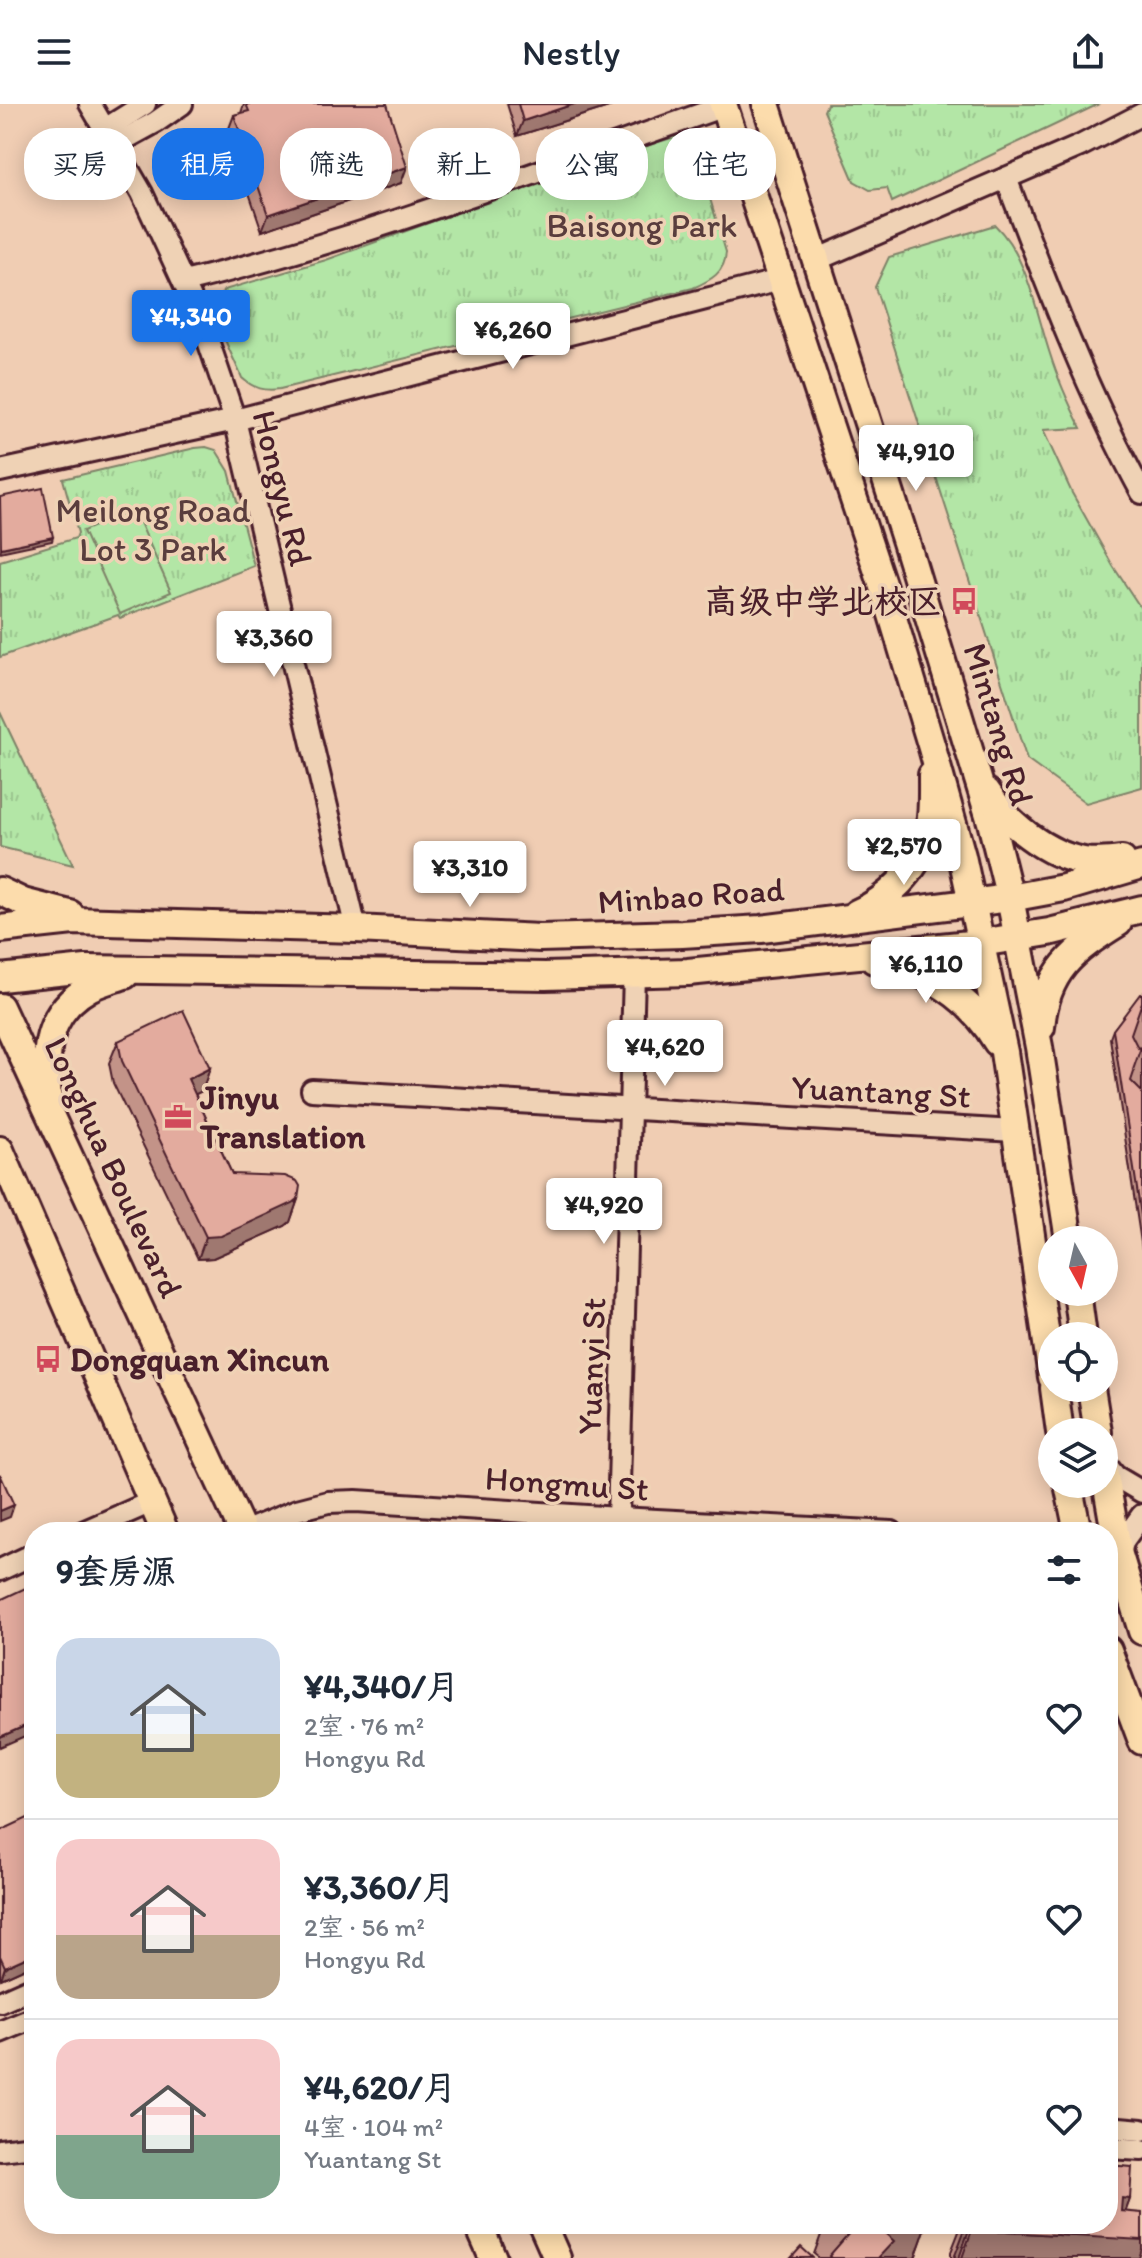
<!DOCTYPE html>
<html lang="zh">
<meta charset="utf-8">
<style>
body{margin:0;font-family:Itim,"LXGW WenKai TC",sans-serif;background:#f2f2f3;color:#1f2937;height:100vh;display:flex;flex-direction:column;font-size:30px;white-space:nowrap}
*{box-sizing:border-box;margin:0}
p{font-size:26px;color:#747a83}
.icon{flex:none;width:44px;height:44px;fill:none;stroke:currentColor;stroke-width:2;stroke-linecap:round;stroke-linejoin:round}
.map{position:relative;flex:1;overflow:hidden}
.details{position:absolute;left:24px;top:1418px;width:1094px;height:712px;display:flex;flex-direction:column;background:#fff;border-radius:32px;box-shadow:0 4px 20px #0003}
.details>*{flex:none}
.hud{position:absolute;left:24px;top:24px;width:1094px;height:72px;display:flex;gap:16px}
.needle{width:52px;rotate:172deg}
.controls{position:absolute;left:1038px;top:1122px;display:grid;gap:16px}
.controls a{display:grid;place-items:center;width:80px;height:80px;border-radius:50%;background:#fff;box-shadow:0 4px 20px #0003;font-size:40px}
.price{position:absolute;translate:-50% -68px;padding:0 18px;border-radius:8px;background:#fff;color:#222;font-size:26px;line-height:52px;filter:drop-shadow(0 2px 4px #0008)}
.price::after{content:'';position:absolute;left:50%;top:48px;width:24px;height:18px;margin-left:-12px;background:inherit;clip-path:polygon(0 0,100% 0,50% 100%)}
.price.selected{background:#1a73e8;color:#fff}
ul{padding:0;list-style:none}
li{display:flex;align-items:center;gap:24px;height:200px;padding:0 32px}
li+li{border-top:2px solid #e0e1e3}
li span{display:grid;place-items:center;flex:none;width:224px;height:160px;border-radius:24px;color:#555}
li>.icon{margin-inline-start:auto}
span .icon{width:96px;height:96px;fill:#fffc;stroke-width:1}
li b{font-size:34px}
h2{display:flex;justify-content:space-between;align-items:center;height:96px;padding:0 32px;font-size:34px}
.pill{padding:0 28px;border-radius:32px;background:#fff;box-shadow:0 4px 20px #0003;font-size:28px;line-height:72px}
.pill.selected{background:#1a73e8;color:#fff}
header{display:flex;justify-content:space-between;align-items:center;height:104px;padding:0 32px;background:#fff;font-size:36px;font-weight:600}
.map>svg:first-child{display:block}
</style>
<header><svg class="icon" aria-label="menu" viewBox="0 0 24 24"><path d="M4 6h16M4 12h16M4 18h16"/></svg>Nestly<svg class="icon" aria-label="share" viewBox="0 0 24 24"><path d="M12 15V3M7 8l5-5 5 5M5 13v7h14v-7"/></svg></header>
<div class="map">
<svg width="1142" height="2154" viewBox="0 0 1142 2154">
<defs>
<pattern id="grass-tufts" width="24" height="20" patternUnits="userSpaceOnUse" patternTransform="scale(2)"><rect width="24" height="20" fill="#b3e6a6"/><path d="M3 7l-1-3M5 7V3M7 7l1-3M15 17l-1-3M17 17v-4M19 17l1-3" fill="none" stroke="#9bc58f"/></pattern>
</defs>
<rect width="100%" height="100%" fill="#f0cdb3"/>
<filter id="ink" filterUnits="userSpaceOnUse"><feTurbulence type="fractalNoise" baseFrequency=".0125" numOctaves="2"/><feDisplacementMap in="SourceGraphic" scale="16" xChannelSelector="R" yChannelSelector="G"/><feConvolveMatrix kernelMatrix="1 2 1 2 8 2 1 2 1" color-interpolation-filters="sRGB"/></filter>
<g filter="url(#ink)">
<g fill="url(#grass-tufts)" stroke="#7e8268" stroke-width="2">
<polygon points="827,0 1099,0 892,98 887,84 870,86 854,77 824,7"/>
<path d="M690,28L726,148C725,169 711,176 693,184L280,285C265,287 254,285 242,274C235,256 212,216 217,198C218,194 221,190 224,186L326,156L608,54Z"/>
<path d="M995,121C1028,153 1036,208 1050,250C1058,276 1069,300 1081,324L1043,326L1072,389L1113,462L1142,506V683L1086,699L1027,656L875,183L889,153Z"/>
<polygon points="206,343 216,346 229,367 254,462 120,514 118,511 0,553 0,457 76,434 78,429 63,375 195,344"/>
<polygon points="0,608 73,761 0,743"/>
</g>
<polygon fill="#b3e6a6" stroke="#7e8268" stroke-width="2" points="134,405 171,488 120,510 83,427"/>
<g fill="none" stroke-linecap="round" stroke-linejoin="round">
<g stroke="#4a1f2b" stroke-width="26">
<g id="minor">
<polyline points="90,0 142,89 201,216 235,316 356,825"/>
<polyline points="105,25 145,0"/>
<polyline points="114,41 156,18 182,0"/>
<path d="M1006,74C1047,182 1087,288 1142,389"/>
<polyline points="816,156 1080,42 1142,10"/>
<path d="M184,178C367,134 546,64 724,2"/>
<polyline points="0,367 235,316 780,176"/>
<polyline points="312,986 1015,1027"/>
<polyline points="1104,1358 1115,1372 1142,1388"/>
<polyline points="618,1414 634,871"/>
<polyline points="83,1428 151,1398"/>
<polyline points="244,1428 297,1406 328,1398 356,1397 618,1414 892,1428"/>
<polyline points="1119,1451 1124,1436 1142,1411"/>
<polyline points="0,1466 34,1450"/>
<polyline points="0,1898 34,1883"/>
<polyline points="0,1928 34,1914"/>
<polyline points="1108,2023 1142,2026"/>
<polyline points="1108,2044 1142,2046"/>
<polyline points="0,2046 34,2042"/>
</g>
</g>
<g stroke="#4a1f2b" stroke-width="32">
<g id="major">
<polyline points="723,0 890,504 932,644 962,752 1004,948 1052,1273"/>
<polyline points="766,0 906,438 991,718 1010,794 1039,943 1069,1136"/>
<path d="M987,688C1007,719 1046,751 1084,757C1097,759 1110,757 1122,756"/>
<polyline points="0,787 23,798 70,810"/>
<path d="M857,809C889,795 916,767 927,733C933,714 932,691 932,671"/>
<polyline points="0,825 73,817 356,825 540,834 682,830 761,825 1010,794 1064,784 1142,761"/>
<path d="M874,856C927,865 970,893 997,938"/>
<polyline points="0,874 86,865 545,872 688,868 980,839 1049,828 1142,805"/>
<polyline points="0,903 243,1428"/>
<path d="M1041,923C1046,867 1073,847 1118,819"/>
<path d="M48,995C44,950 45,909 89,884C100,878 113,875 125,871"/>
<polyline points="0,1046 165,1428"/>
<polyline points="1077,1188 1083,1232"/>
<polyline points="1054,1284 1060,1328"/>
<polyline points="1091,1284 1098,1328"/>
<polyline points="1104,1366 1119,1451 1142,1527"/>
<polyline points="1068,1380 1078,1428"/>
<polyline points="1108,1546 1142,1637"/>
<polyline points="478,2120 493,2154"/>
<polyline points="542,2120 557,2154"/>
</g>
</g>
<use href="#minor" stroke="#efd2b5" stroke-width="20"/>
<use href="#major" stroke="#fcdcac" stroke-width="26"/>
</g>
<g fill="#c39388" stroke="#4a1f2b" stroke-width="2">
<polygon points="244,0 387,0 401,79 262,127 228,27 234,11 241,9"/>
<polygon points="507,0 618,0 517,32"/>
<polygon points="1142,890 1142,1145 1110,934 1113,926"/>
<polygon points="118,937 210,964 202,987 195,990 232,1070 298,1095 290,1118 285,1122 213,1154 198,1155 113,979 109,959"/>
<polygon points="0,1727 34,1860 1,1875 0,1874"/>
<polygon points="1130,2095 1125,2108 1139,2154 951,2154 951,2148 962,2120 1108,2120"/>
<polygon points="825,2120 927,2120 915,2154 819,2154 814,2150"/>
</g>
<g fill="#9f786f" stroke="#4a1f2b" stroke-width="2">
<polygon points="574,0 618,0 517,32 523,17"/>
<polygon points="407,63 401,79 262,127 268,111"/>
<polygon points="53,433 52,437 0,448 1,444"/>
<polygon points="210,964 202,987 180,998 188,975"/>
<polygon points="298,1095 290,1118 285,1122 213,1154 198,1155 206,1133"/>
<polygon points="14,1401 10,1413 0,1417 0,1407"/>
<polygon points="34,1618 34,1628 0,1643 0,1633"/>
<polygon points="34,1850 34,1860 1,1875 5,1863"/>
<polygon points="1122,2094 1130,2095 1116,2134 1142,2132 1142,2145 1139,2154 962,2154 972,2126 1074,2132"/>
<polygon points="905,2120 927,2120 915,2154 877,2154 886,2130 892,2122"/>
<polygon points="967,2120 971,2120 959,2154 954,2154"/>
</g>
<g fill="#e3ab9e" stroke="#4a1f2b" stroke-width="2">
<polygon points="246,0 387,0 407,63 268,111 234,11 249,7"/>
<polygon points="518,0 574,0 523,17"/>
<polygon points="43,384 53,433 1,444 0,393"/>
<polygon points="1140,890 1142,890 1142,898 1131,930 1138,944 1141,943 1133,966 1134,968 1131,977 1142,988 1142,1118 1113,926"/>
<polygon points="183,906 210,964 188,975 232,1070 285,1072 297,1077 300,1082 298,1095 293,1099 221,1132 206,1133 122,957 118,937"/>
<polygon points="0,1370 14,1401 0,1407"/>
<polygon points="34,1480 34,1618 0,1633 0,1496"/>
<polygon points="34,1711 34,1850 5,1863 0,1852 0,1727"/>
<polygon points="1108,2061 1132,2063 1130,2095 1122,2094 1121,2107 1142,2109 1142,2136 972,2126 972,2120 1108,2120"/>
<polygon points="857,2120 906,2120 905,2123 892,2122 886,2130 894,2137 878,2154 831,2154 829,2152"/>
<polygon points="801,2143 813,2154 791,2154"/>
</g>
</g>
<defs>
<g id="bus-bare" transform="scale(2.16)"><path d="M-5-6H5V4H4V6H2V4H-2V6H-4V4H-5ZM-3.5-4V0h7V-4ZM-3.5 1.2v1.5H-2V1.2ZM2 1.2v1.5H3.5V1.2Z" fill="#d1495b" stroke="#efd2b5" stroke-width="2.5" paint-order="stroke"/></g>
<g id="office-bare" transform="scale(2.16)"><path d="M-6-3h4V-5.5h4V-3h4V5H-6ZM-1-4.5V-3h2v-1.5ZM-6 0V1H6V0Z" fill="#d1495b" stroke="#efd2b5" stroke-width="2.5" paint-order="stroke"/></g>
</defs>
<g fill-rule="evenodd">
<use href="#bus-bare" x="964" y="497"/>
<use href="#office-bare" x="178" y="1013"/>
<use href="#bus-bare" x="48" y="1255"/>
</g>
<g text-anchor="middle" stroke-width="7" stroke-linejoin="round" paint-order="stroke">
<g font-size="34" fill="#5a3d3d" stroke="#efd2b5">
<text x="642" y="133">Baisong Park</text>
<text x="153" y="418">Meilong Road<tspan x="153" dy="39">Lot 3 Park</tspan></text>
</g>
<g font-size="34" fill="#4a1f2b" stroke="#efd2b5">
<text transform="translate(283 384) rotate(76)" y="12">Hongyu Rd</text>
<text transform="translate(999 620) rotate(73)" y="12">Mintang Rd</text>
<text transform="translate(691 791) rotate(-4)" y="12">Minbao Road</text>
<text transform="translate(881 987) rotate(3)" y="12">Yuantang St</text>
<text transform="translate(114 1063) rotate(65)" y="12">Longhua Boulevard</text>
<text transform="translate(591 1262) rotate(-88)" y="12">Yuanyi St</text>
<text transform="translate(567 1379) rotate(4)" y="12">Hongmu St</text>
</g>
<g font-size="34" font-weight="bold" fill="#4a1f2b" stroke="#efd2b5" text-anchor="start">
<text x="942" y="509" text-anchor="end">高级中学北校区</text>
<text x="200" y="1005">Jinyu<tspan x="200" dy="39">Translation</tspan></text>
<text x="70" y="1267">Dongquan Xincun</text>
</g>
</g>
</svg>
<div class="controls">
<a><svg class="needle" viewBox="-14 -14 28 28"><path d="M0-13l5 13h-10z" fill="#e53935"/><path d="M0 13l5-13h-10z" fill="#747a83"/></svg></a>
<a><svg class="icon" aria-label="locate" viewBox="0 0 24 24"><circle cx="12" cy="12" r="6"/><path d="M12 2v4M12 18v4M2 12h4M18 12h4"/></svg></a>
<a><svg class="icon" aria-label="layers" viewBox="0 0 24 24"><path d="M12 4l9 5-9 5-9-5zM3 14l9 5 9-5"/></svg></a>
</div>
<b class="price selected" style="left:191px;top:254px">¥4,340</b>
<b class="price" style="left:513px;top:267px">¥6,260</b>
<b class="price" style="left:916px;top:389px">¥4,910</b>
<b class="price" style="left:274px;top:575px">¥3,360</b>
<b class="price" style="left:904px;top:783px">¥2,570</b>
<b class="price" style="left:470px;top:805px">¥3,310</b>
<b class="price" style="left:926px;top:901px">¥6,110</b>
<b class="price" style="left:665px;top:984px">¥4,620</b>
<b class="price" style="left:604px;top:1142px">¥4,920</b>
<div class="hud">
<a class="pill">买房</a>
<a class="pill selected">租房</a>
<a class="pill">筛选</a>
<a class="pill">新上</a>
<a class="pill">公寓</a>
<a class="pill">住宅</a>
</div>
<section class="details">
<h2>9套房源<svg class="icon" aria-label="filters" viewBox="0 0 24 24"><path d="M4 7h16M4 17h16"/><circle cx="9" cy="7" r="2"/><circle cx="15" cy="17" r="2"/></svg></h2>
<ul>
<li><span style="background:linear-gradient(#c9d6e8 60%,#c2b280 0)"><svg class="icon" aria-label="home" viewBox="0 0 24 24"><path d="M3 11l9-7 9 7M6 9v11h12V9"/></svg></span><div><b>¥4,340/月</b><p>2室 · 76 m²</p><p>Hongyu Rd</p></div><svg class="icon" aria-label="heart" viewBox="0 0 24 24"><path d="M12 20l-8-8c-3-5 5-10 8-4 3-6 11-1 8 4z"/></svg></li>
<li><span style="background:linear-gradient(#f6c9c9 60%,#b9a48a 0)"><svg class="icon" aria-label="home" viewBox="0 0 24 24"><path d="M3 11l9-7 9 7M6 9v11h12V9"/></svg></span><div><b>¥3,360/月</b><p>2室 · 56 m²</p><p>Hongyu Rd</p></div><svg class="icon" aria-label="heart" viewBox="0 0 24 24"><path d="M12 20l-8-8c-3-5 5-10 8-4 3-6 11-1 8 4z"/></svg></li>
<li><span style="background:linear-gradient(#f6c9c9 60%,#7fa58c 0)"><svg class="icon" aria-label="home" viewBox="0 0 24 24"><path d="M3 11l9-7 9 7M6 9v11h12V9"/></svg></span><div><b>¥4,620/月</b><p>4室 · 104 m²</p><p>Yuantang St</p></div><svg class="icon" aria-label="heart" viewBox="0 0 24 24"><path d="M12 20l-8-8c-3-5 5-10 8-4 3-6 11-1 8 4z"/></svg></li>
</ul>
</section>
</div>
